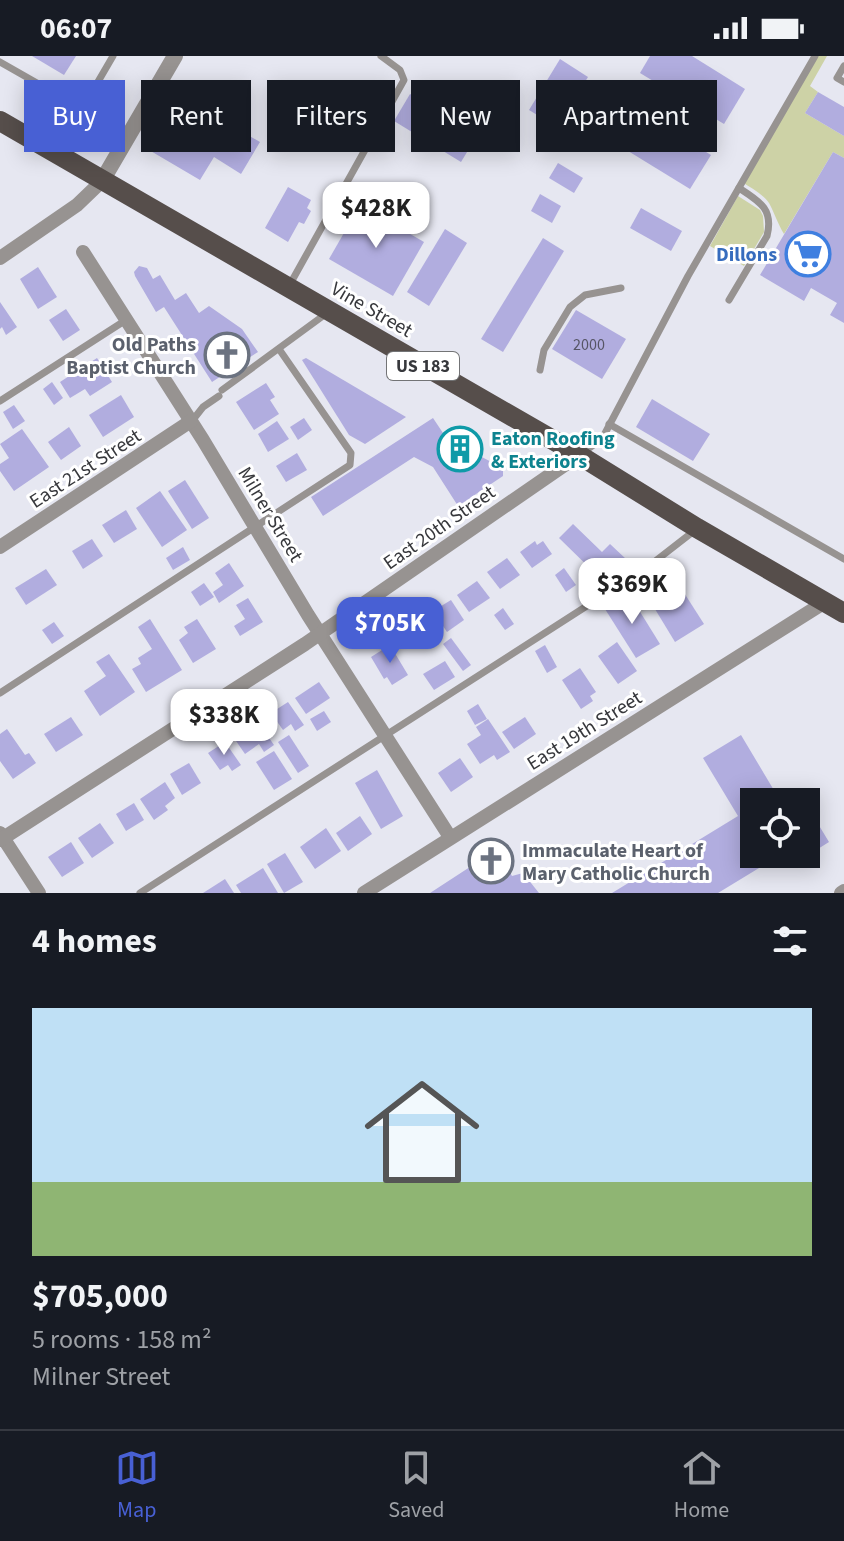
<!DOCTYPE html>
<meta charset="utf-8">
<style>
body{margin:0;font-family:"Source Sans 3",sans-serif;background:#20242c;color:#f1f3f6;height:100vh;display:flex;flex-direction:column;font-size:30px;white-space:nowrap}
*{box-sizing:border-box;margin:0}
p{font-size:26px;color:#9ea1a6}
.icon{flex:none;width:44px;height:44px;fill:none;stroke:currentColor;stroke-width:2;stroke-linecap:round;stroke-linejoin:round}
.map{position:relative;height:837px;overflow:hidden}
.sheet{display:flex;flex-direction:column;background:#171b24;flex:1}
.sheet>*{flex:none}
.hud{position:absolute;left:24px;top:24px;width:796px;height:72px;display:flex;gap:16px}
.fabs{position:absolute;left:740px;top:732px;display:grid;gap:16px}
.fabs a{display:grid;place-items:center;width:80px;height:80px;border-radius:0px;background:#171b24;box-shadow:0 4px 20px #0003;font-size:40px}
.price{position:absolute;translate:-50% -68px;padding:0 18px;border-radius:16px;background:#fff;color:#222;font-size:26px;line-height:52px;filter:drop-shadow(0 2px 4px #0008)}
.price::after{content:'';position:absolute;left:50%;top:48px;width:24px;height:18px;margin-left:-12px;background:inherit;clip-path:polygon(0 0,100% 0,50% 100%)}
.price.current{background:#4860d4;color:#fff}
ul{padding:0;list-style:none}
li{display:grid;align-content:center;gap:16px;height:424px;padding:0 32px}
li+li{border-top:2px solid #363941}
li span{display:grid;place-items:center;height:248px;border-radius:0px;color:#555}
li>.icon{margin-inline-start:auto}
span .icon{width:144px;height:144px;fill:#fffc;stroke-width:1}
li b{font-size:34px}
h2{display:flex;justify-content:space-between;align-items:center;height:96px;padding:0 32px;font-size:34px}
.pill{padding:0 28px;border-radius:0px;background:#171b24;box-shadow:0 4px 20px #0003;font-size:28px;line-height:72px}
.pill.current{background:#4860d4;color:#fff}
.status{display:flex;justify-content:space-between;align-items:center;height:56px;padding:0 40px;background:#171b24;direction:ltr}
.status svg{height:22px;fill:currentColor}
.dock{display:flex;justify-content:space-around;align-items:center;height:112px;border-top:2px solid #363941;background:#171b24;font-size:22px;color:#9ea1a6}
.dock a{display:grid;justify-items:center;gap:4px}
.dock .current{color:#4860d4}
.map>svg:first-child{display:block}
</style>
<div class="status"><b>06:07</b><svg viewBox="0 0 49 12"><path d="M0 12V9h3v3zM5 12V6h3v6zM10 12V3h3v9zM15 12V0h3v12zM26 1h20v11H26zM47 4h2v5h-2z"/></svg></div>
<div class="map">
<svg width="844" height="837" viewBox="0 0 844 837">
<rect width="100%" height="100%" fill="#e6e7f1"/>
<g fill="#cdd2a6">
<path d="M815,0H827L810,30L818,36L805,57L844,80V102L833,96L784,178C778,168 774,156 769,147C763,138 751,132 742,126Z"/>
<polygon points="738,140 760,154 763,160 764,176 744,210 710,190"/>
</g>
<g fill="#b1addf">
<polygon points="32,0 76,0 64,19"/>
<polygon points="650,0 692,0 745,33 724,68 640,17"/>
<polygon points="560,3 588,21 557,71 529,54"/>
<polygon points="818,36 844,51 844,80 805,57"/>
<polygon points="182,37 234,67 232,70 260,86 241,118 214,101 200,124 149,94"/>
<polygon points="410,38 478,78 461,106 394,65"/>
<polygon points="623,45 711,99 690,133 602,79"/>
<polygon points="833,96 844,102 844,267 830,259 837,247 811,232 804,245 760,219"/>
<polygon points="558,107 583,122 574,137 549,122"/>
<polygon points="288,131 311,144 307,152 311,155 304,168 299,166 288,186 265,172"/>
<polygon points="540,138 561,150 552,167 531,155"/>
<polygon points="360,149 424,186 393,240 329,203"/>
<polygon points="641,152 682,175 671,195 630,172"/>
<polygon points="445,173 467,187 429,250 407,236"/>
<polygon points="543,182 564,195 503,296 481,283"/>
<polygon points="139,210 147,212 153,223 160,219 175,244 186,237 199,257 209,250 242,273 258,296 212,326 164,251 156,256 135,220 134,216"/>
<polygon points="38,211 57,241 38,253 20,223"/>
<polygon points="0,246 17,271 6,279 2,271 0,273"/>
<polygon points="66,253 80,274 63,285 49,264"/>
<polygon points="576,254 626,283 602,323 552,293"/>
<polygon points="97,302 112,326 90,340 85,333 70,342 60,326"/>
<polygon points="306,302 406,361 365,388 349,379 302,304"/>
<polygon points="52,326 63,342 54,349 43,333"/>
<polygon points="266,327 275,341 270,344 279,358 254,374 236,346"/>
<polygon points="121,339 134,361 103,381 89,359"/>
<polygon points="652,343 710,378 693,405 636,371"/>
<polygon points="14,349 25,365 13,373 3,356"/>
<polygon points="304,362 312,374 298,384 290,371"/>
<polygon points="433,362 447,383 503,412 503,420 458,450 433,411 414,401 323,460 311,441"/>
<polygon points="277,365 289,383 268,396 258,378"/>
<polygon points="69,371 81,390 61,404 48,386"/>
<polygon points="22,373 49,411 14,435 0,415 0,408 9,402 0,388"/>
<polygon points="297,397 307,414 286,426 276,410"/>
<polygon points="185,424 209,462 192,473 168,435"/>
<polygon points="160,435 187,474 162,491 136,452"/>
<polygon points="126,454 137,473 114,487 102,469"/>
<polygon points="573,468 602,496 610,488 626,503 604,526 559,482"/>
<polygon points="92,483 103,500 83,513 72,495"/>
<polygon points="535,485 537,489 543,485 552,498 532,512 520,496"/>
<polygon points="183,491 190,504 173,514 166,502"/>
<polygon points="507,502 520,519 500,533 487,516"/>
<polygon points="229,507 244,530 219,547 213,536 223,529 215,517"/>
<polygon points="564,512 576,529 566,536 555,519"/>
<polygon points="46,513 57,529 26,549 15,532"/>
<polygon points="672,518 704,568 675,586 644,535"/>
<polygon points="477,525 490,542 469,556 457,539"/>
<polygon points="204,527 214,541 200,550 191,536"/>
<polygon points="629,538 660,588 636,602 605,553"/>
<polygon points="248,542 263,566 240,580 234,570 245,563 236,549"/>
<polygon points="451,544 464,564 447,576 433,555"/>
<polygon points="503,552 514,568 505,574 494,559"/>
<polygon points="150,563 182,614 146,636 132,613 141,608 138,602 152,593 138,571"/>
<polygon points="197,563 216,593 193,607 179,584 188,577 184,571"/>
<polygon points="54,566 64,580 52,588 42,574"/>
<polygon points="451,582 471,609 463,615 443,588"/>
<polygon points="617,586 637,615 618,628 598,600"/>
<polygon points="390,589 408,619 392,629 387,621 384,623 371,601"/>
<polygon points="545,589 557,611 547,617 535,595"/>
<polygon points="109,598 135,636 100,660 84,635 106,620 96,606"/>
<polygon points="445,605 455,621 434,634 423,618"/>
<polygon points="580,612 596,636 590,640 593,645 581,653 562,624"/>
<polygon points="319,626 330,642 306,658 295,642"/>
<polygon points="288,646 304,669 295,675 291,668 283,674 271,657"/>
<polygon points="478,648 487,663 475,669 467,655"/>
<polygon points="324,655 331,666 317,675 310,663"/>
<polygon points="71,661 83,679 56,696 44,678"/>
<polygon points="525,661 536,678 514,693 502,676"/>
<polygon points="488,663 510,696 497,704 494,699 480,708 467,688 481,679 476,671"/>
<polygon points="258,666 274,689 264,696 259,688 245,698 234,682"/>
<polygon points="7,673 25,699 29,697 36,707 13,723 0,705 0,678"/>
<polygon points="289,679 309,710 298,717 278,686"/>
<polygon points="741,679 781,746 798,735 805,746 754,746 754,798 782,798 718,837 612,837 738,760 703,702"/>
<polygon points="225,686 241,709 232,715 228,709 220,714 208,697"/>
<polygon points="274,695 292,723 274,734 256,706"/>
<polygon points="460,702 473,721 451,736 438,717"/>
<polygon points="189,707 201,727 182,739 170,718"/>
<polygon points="377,714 403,760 381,773 355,727"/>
<polygon points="165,726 175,742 165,750 168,754 154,764 140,743"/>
<polygon points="134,747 144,764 126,775 116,758"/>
<polygon points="806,748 829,786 797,806 792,798 806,798"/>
<polygon points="360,760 372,778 348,795 336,777"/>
<polygon points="100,767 114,787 92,802 78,782"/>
<polygon points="326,772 341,795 315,813 300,791"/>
<polygon points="71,786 84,807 62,821 48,801"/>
<polygon points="496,794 512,820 523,817 539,837 430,837"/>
<polygon points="285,797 303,826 284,837 267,808"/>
<polygon points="263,812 278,837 241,837 236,829"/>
<polygon points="225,823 234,837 203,837"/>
</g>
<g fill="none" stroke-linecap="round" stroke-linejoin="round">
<g stroke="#979391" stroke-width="7">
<polyline points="0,6 65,43 79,45 92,36 113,0"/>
<polyline points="844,10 837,22 844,26"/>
<polyline points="289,230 404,24 400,14 381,0"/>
<path d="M729,244L767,180C774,153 759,145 739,132"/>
<polyline points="540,314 544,294 570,251 585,239 621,232"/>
<polyline points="222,334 327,257"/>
<polyline points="0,345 126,264"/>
<polyline points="192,365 203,351 219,340"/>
<polyline points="609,368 844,503"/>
<polyline points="581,398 602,383 688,220 815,0"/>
<polyline points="0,637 350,409 351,397 279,293"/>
<polyline points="140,837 649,510 694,475"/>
</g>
<g stroke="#979391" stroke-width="14">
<polyline points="83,196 203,384 308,559 450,781"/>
<polyline points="0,202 77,149 102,125"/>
<polyline points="0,491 191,365"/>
<polyline points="0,777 39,837"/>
<polyline points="0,784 305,588 579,399"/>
<polyline points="364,837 825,546"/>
<polyline points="841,837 844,835"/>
</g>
<polyline stroke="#979391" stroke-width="16" points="102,125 175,0"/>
<polyline stroke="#564e4b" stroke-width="20" points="0,65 579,399 697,472 844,557"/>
</g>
<defs>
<g id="supermarket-ring" transform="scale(2.3)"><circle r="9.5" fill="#fff" stroke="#3f7fe0" stroke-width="1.5"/><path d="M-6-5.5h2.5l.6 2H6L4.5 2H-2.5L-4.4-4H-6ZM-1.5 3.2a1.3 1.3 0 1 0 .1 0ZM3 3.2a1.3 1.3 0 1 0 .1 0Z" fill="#3f7fe0"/></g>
<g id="church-ring" transform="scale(2.3)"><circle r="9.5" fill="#fff" stroke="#6b7280" stroke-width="1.5"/><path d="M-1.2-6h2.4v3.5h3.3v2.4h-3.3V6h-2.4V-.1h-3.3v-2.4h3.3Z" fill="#6b7280"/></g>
<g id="building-ring" transform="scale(2.3)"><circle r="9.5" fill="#fff" stroke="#0f9aa8" stroke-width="1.5"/><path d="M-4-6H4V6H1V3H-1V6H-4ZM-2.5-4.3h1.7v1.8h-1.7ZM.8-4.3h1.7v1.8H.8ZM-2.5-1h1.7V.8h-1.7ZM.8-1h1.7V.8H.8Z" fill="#0f9aa8"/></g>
</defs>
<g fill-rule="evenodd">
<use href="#supermarket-ring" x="808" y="198"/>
<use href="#church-ring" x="227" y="299"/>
<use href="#building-ring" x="460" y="393"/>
<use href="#church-ring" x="491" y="805"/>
</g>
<g text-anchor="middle" stroke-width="6" stroke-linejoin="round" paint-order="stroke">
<g font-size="16" fill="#565565">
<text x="589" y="294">2000</text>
</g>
<rect fill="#fff" stroke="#737476" stroke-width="2" x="387" y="296" width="72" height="28" rx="6"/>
<g font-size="18" font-weight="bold" fill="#37383c">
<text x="423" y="316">US 183</text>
</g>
<g font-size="20" font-weight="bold" fill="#366cbe" stroke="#fff" text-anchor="end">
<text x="777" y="205">Dillons</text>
</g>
<g font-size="20" fill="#37383c" stroke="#fff">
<text transform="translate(372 253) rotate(30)" y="7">Vine Street</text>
<text transform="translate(85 412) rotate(-33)" y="7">East 21st Street</text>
<text transform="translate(271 458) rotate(59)" y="7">Milner Street</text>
<text transform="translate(439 471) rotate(-35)" y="7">East 20th Street</text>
<text transform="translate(584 674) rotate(-32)" y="7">East 19th Street</text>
</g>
<g font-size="20" font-weight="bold" fill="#5b616d" stroke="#fff" text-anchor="end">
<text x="196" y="295">Old Paths<tspan x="196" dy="23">Baptist Church</tspan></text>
<text x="522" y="801" text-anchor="start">Immaculate Heart of<tspan x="522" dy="23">Mary Catholic Church</tspan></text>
</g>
<g font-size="20" font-weight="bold" fill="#0d838f" stroke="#fff" text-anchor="start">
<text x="491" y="389">Eaton Roofing<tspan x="491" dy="23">&amp; Exteriors</tspan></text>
</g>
</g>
</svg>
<div class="fabs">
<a><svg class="icon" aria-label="locate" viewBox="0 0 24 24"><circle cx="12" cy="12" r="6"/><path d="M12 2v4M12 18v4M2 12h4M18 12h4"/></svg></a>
</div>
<b class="price" style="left:376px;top:194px">$428K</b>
<b class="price" style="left:632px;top:570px">$369K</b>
<b class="price current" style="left:390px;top:609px">$705K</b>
<b class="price" style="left:224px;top:701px">$338K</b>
<div class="hud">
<a class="pill current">Buy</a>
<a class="pill">Rent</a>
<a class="pill">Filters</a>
<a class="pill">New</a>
<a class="pill">Apartment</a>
</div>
</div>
<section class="sheet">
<h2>4 homes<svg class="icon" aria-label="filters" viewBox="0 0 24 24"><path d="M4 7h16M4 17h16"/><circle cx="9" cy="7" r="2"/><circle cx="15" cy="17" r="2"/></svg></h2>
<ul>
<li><span style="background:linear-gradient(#bfe0f5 70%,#8fb573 0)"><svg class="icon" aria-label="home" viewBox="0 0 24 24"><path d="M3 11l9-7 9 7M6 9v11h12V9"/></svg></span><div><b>$705,000</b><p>5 rooms · 158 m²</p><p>Milner Street</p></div></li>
</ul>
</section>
<nav class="dock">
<a class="current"><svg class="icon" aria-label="map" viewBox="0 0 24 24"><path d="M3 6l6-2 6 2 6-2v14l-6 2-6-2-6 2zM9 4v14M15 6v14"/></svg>Map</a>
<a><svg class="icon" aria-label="saved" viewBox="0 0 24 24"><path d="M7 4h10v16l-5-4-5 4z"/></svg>Saved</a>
<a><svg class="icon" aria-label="home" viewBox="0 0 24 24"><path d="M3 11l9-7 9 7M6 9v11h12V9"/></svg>Home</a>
</nav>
